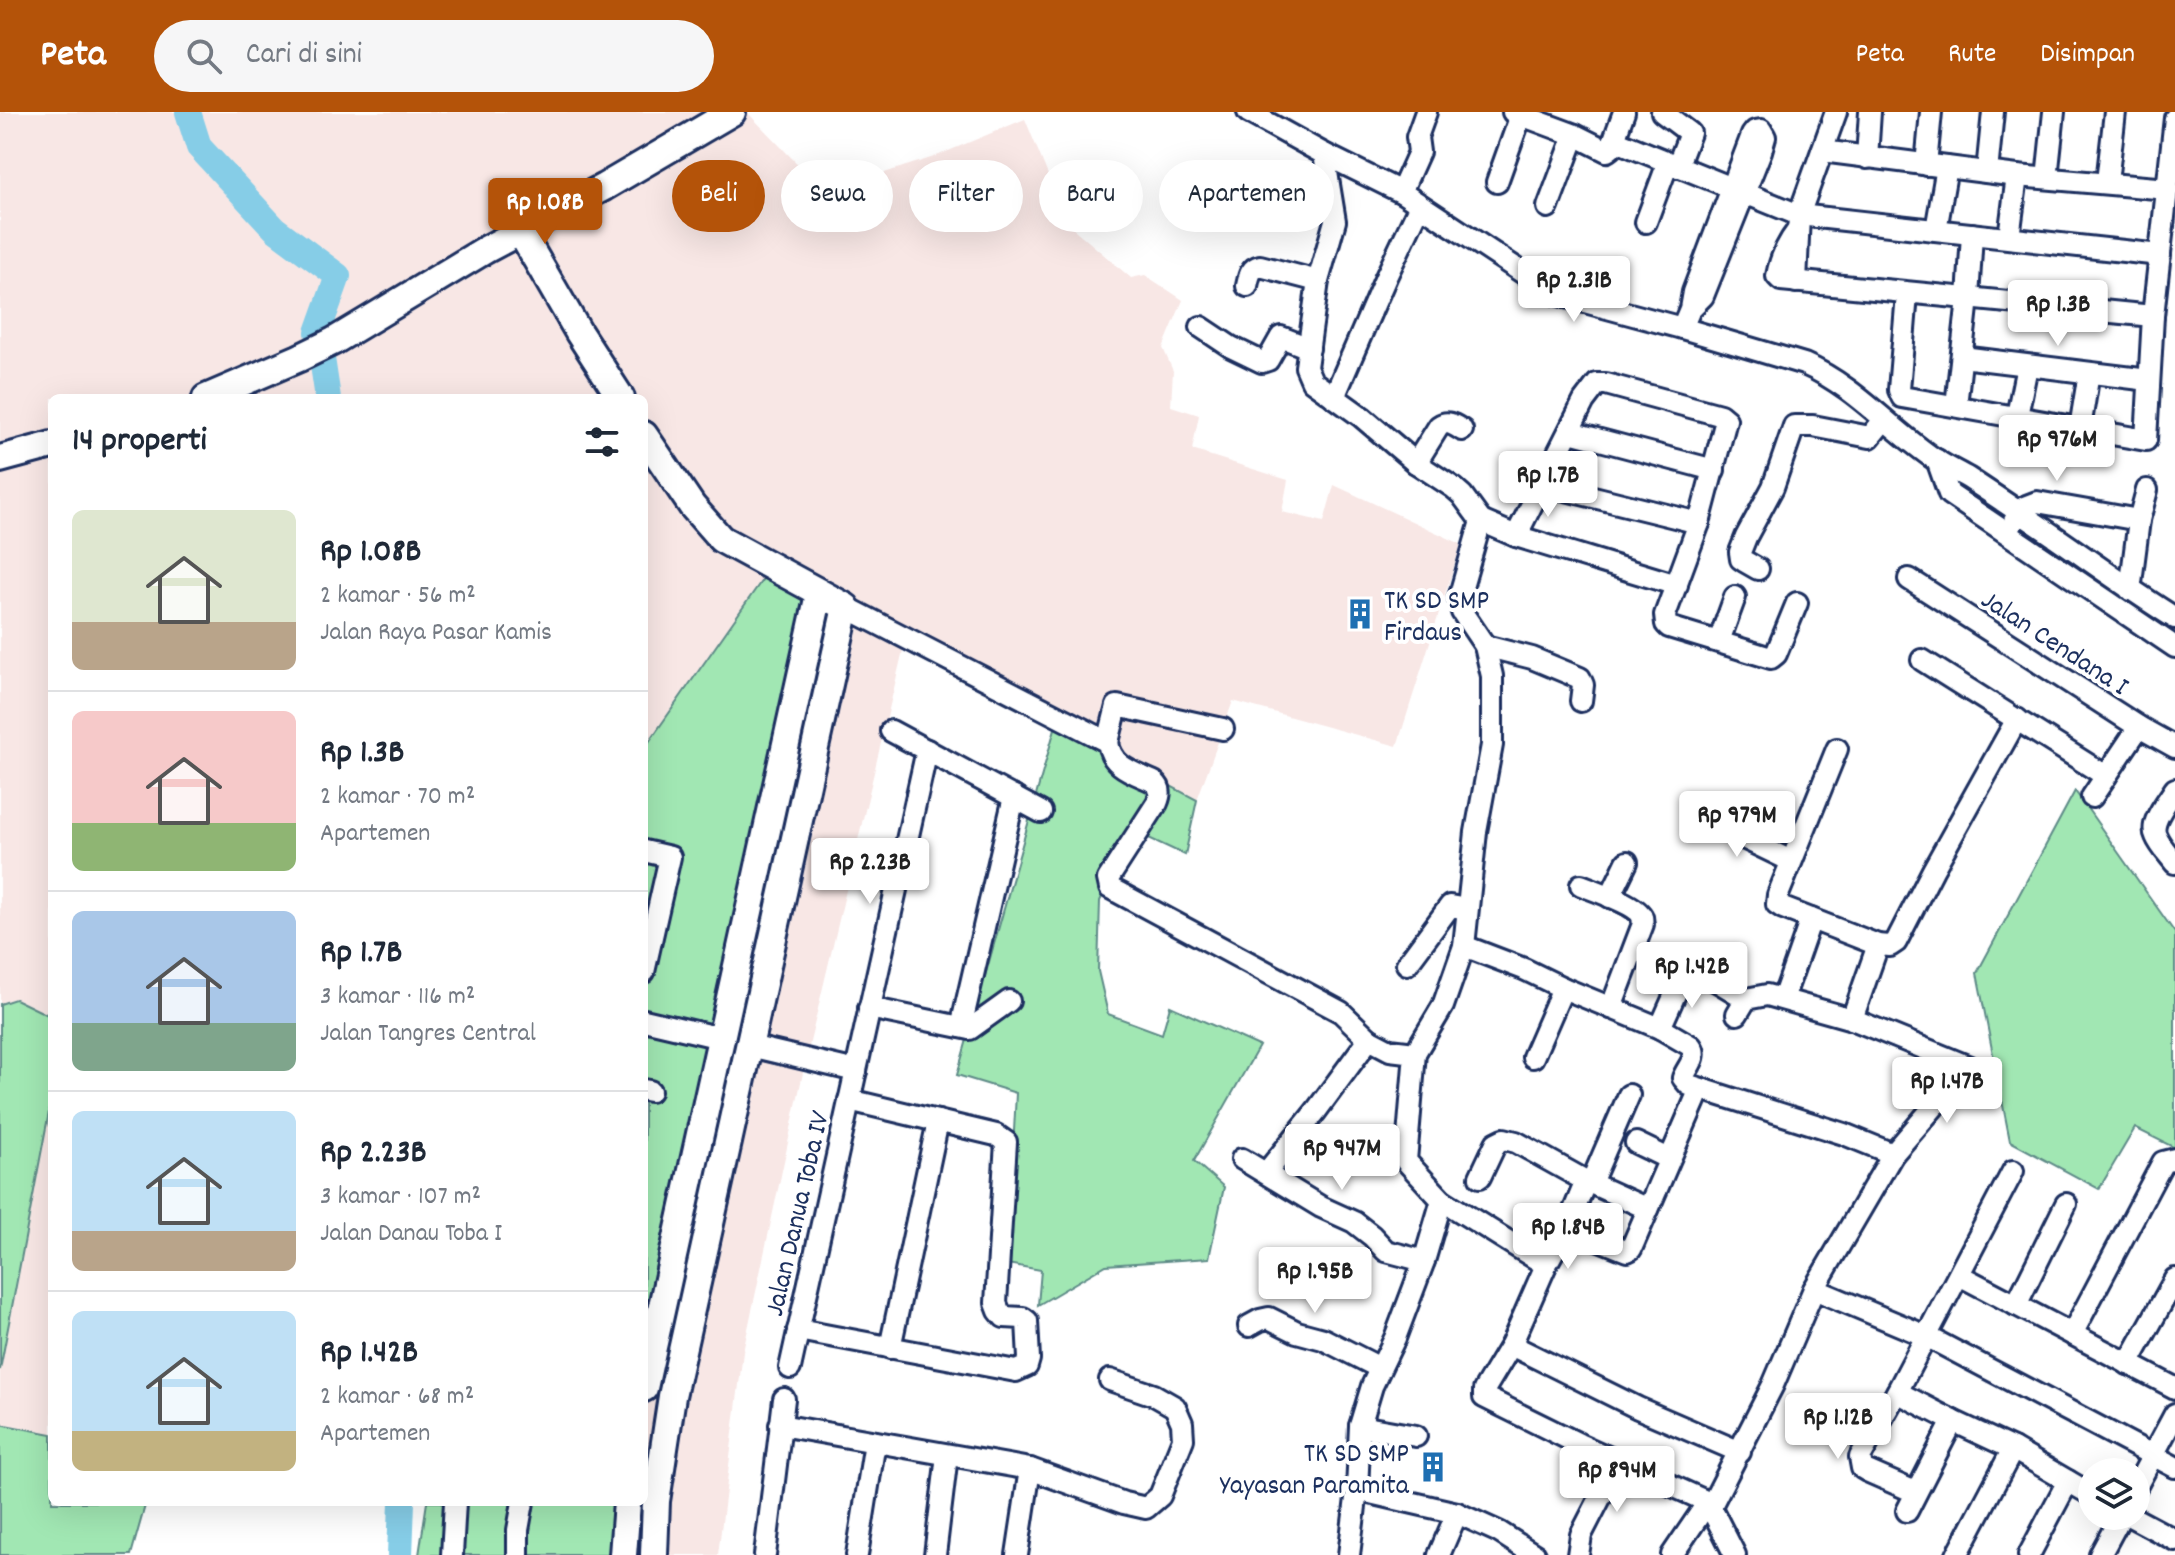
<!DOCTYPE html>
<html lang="id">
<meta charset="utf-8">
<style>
body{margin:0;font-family:Dekko,sans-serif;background:#f6f6f7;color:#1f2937;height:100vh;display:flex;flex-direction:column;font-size:30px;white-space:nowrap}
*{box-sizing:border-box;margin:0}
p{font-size:26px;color:#747a83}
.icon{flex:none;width:44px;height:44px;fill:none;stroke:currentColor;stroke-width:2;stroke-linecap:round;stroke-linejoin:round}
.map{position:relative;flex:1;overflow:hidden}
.sheet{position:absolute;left:48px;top:282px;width:600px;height:1112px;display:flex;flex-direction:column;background:#fff;border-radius:12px;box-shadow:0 8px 32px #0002}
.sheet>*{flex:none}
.top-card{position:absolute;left:672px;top:48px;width:760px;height:72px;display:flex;gap:16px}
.tools{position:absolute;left:2078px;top:1346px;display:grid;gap:16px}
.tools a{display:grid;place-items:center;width:72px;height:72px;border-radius:50%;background:#fff;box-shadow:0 8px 32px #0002;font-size:40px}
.price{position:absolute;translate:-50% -68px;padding:0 18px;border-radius:8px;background:#fff;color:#222;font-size:26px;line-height:52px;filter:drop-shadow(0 2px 4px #0008)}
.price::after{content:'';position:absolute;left:50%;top:48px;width:24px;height:18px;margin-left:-12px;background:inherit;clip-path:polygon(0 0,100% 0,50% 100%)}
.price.selected{background:#b45309;color:#fff}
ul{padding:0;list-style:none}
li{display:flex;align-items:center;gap:24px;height:200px;padding:0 24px}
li+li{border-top:2px solid #e0e1e3}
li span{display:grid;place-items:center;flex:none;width:224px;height:160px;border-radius:12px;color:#555}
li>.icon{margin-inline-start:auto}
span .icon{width:96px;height:96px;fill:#fffc;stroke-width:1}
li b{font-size:34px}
h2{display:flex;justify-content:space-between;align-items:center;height:96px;padding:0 24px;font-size:34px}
.pill{padding:0 28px;border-radius:36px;background:#fff;box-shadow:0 8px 32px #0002;font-size:28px;line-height:72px}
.pill.selected{background:#b45309;color:#fff}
header{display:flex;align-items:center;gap:48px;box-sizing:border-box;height:112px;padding:0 40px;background:#b45309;color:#fff}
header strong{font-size:38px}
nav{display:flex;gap:44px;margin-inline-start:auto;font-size:28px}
.search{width:560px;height:72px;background:#f6f6f7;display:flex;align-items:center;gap:20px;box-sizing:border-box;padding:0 28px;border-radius:44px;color:#747a83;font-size:30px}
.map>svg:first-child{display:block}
</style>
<header>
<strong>Peta</strong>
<div class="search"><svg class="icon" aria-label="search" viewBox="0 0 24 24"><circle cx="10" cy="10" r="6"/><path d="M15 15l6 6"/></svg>Cari di sini</div>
<nav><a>Peta</a><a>Rute</a><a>Disimpan</a></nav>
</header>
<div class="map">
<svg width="2175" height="1443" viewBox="0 0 2175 1443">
<rect width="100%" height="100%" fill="#fff"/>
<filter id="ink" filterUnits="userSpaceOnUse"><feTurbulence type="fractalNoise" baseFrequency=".0125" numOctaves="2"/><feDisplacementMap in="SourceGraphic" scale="16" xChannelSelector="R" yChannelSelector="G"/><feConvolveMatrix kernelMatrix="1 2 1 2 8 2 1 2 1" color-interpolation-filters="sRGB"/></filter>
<g filter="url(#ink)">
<g fill="#f8e7e5">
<polygon points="0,0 747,0 825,80 934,45 1025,7 1068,112 1131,166 1145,163 1183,188 1163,236 1173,259 1171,294 1199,303 1192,338 1288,368 1282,400 1324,410 1334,373 1461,432 1397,634 1233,589 1197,688 904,534 806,947 743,1240 718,1443 609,1443 614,1390 644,1390 644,1210 817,487 767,461 644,637 644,286 52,286 52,905 15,887 0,892"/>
<polygon points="52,984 52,1322 0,1312 0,1258"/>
</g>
<g fill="#a1e7b3" stroke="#5e8b88" stroke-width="2">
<polygon points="767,461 817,487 644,1210 644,637"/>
<polygon points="1056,613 1197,688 1185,743 1134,719 1100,789 1098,859 1108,902 1162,922 1170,894 1259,934 1194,1049 1224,1075 1209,1146 1106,1153 1038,1193 1041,1158 1007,1152 1016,981 957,963"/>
<polygon points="2075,679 2175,821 2175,1036 2135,1016 2099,1077 2010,1029 1977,861"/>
<polygon points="15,887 52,905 52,984 0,1258 0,892"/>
<polygon points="0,1312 52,1322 52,1390 146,1390 131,1443 0,1443"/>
<polygon points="427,1390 614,1390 609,1443 419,1443"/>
</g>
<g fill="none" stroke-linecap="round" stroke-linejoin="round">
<g stroke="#86cde7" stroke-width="26">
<polyline points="188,0 199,35 275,117 338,164 318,220 328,286"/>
<polyline points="400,1443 402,1390"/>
</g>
<g stroke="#1b2f5e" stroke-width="26">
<g id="minor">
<path d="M1248,0L1324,42L1401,80L1555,182L1682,216L1804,252C1855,274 1891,318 1936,348C1946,355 1958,360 1968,366C1994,383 2019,400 2044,417C2088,447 2130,478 2175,506"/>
<polyline points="1513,0 1575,23 1607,39 1611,36 1624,0"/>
<polyline points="1662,0 1690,21 1677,55"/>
<polyline points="1614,28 1799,103 2160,143"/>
<polyline points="1822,39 2017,64 2168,77"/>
<polyline points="1324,42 1335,109 1318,169 1306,255 1312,269 1362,305 1416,351 1454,376 1462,383 1481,409"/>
<polyline points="1867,46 1870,0"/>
<polyline points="1926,53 1931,0"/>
<polyline points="1987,60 1993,0"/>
<polyline points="2047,66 2054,0"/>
<polyline points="1497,70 1521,3"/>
<polyline points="2107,70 2115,0"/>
<polyline points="1401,80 1419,40 1417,25 1426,0"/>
<polyline points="1548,95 1575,23"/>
<polyline points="1646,110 1668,51"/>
<polyline points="1936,118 1947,55"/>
<path d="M1797,119C1787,132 1780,148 1777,164L1781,168L2153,204"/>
<polyline points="2009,125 2017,64"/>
<polyline points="1796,170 1799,103 1836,0"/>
<path d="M1247,174C1249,165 1250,156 1260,154L1318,169"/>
<polyline points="1907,182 1899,278 1902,285 2146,328 2153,204 2175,6"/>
<polyline points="1201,215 1231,235 1262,250 1268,248 1281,225 1309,236"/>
<polyline points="1682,216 1690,197 1693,180 1752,23 1755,19 1761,18 1765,25 1761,39 1703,184 1690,197"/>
<polyline points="1962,245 2149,268"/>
<polyline points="1334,285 1386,165 1420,93"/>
<polyline points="1956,294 1968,186 1972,122"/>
<polyline points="2017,304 2027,254"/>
<polyline points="2080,316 2089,261"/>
<polyline points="1570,320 1714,358"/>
<polyline points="1937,348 1949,382 2175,535"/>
<path d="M1416,351L1439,314C1448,308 1454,313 1462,318"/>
<polyline points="1541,372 1699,411"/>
<polyline points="1481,409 1459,486 1462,500 1485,534 1492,564 1492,633 1476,720 1464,834 1443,894 1415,941 1406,1049 1442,1088 1546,1153"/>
<polyline points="1481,409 1516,424 1677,473"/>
<polyline points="2014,409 2024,395 2037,390 2139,408"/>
<polyline points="1516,424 1584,289 1597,272 1606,272 1720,303 1726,308 1699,411 1665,503 1666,512 1669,515 1771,546 1776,542 1797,491"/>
<polyline points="1758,457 1744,449 1741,447 1740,440 1746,425 1773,375 1794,314 1813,314 1870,325 1884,308"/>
<polyline points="1909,467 2139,615 2175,635"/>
<polyline points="2130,478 2139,408 2147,378"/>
<polyline points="846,495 1108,630 1117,594 1223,617"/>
<polyline points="1719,529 1735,485"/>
<polyline points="1485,534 1532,546 1580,566 1583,573 1581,589"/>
<polyline points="1922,548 2106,664"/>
<polyline points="891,619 1041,700"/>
<path d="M1108,630C1111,655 1133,660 1154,670C1162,676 1160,684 1157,691L1108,767L1110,776L1341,900L1369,927"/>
<polyline points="1837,637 1778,783 1777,792 1783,796 1878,833 1890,834 1896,830 1933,758 2017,607"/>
<path d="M2175,677C2168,689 2149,710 2156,724C2160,734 2169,743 2175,751"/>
<polyline points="2092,685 2139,615"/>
<polyline points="1702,706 1791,749"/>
<polyline points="644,739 670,745 644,860"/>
<path d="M1581,773C1594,778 1638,793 1642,805C1643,807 1642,810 1643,812L1611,896"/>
<polyline points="1610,785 1627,750"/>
<path d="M1464,834L1524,857L1563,876L1660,916L1691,934C1699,945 1687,955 1683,966L1689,973L1844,1022L1893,1042"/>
<polyline points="1407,852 1450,794 1467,797"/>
<polyline points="1783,887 1811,807"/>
<polyline points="869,896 970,917 1009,889"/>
<polyline points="1852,907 1878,833"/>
<polyline points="644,908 721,926"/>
<polyline points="961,915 1014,685"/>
<path d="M1660,916L1684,862C1686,861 1688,859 1690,858C1700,857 1736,881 1746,887"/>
<polyline points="750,934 856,959"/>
<polyline points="1533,945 1563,876"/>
<polyline points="644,978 650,979"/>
<polyline points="1636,1031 1669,1047"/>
<polyline points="1242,1047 1321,1095 1354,1110 1372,1124 1386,1139 1424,1149"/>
<polyline points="1266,1061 1316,999 1369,927 1390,938 1415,941"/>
<polyline points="1480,1065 1496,1031 1504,1027 1516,1030 1586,1069 1648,1097"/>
<polyline points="1586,1069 1567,1115 1546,1153 1511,1233 1484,1278 1484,1285 1579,1332 1708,1390 1735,1443"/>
<polyline points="1591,1071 1629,983"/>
<polyline points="1567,1115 1627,1139 1631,1137 1700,977"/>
<polyline points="1959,1163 2175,1276"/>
<polyline points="1814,1177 1926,1224 2175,1355"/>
<polyline points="2016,1193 2066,1092"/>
<polyline points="1249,1214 1260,1208 1269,1206 1297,1220 1323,1227 1380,1256"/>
<polyline points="798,1218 1016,1259 1027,1254 1029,1247 1027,1209 1023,1206 1004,1205 999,1199 996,1191 1006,1030 996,1023 849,988"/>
<polyline points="2072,1222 2163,1050 2175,1047"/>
<polyline points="1511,1233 1638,1296 1740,1340"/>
<polyline points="890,1236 938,1009"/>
<polyline points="2128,1252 2175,1167"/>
<polyline points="790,1256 927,638"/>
<polyline points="1897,1280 1953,1309 2013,1337 2092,1383"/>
<polyline points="780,1313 1030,1357 1124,1391 1146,1396 1160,1384 1183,1327 1182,1311 1175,1295 1154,1283 1110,1268"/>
<polyline points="1360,1314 1416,1324"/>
<polyline points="2136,1375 2175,1302"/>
<polyline points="1357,1378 1457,1401 1499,1420 1535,1443"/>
<polyline points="1915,1380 1867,1359 1862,1356 1860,1345 1897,1280 2013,1059"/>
<polyline points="1711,1394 1773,1273 1814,1177 1893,1042 1950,976 1972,956 1852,907 1767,883 1746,887 1737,902"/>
<polyline points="1907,1399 1953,1309"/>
<polyline points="2130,1404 2175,1428"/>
<polyline points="452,1443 455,1390"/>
<polyline points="518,1443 518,1418 523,1390"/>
<polyline points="765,1443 784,1287"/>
<polyline points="857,1443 875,1330"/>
<polyline points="935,1443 947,1343"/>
<polyline points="1017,1443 1030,1357"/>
<polyline points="1349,1443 1357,1378 1360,1314 1372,1274 1395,1226 1424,1149 1442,1088"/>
<polyline points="1439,1443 1457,1401"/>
<polyline points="1578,1443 1581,1423 1619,1349"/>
<polyline points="1672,1443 1708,1390"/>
<polyline points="1957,1443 2013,1337"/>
<polyline points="2029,1443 2068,1369"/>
<polyline points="2100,1443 2121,1404"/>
</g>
</g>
<g stroke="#1b2f5e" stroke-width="32">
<g id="major">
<polyline points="520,119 579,221 621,286"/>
<polyline points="206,286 299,246 334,229 485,138 604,75 732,0"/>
<polyline points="644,323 692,394 721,427 846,495 672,1284 656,1389 654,1443"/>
<polyline points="0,347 52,333"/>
<polyline points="644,1276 819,482"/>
<polyline points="623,1443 627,1390"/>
</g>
</g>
<use href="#minor" stroke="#fff" stroke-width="20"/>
<use href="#major" stroke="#fff" stroke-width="26"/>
</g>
</g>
<defs>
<g id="building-bare" transform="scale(2.4)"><path d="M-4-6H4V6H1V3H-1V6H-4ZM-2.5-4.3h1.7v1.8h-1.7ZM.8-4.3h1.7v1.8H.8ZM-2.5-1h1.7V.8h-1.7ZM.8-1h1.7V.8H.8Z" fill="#1f6fb2" stroke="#fff" stroke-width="2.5" paint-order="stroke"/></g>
</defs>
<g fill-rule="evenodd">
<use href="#building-bare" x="1360" y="502"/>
<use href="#building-bare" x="1433" y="1355"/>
</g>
<g text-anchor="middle" stroke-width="8" stroke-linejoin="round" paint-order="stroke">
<g font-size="28" fill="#1b2f5e" stroke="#fff" text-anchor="start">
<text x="1384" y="496">TK SD SMP<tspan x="1384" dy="32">Firdaus</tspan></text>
<text x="1409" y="1349" text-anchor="end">TK SD SMP<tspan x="1409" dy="32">Yayasan Paramita</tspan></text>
</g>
<g font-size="28" fill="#1b2f5e" stroke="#fff">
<text transform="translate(2056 529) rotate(33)" y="10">Jalan Cendana I</text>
<text transform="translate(795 1101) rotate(-77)" y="10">Jalan Danua Toba IV</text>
</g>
</g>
</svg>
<div class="tools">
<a><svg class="icon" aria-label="layers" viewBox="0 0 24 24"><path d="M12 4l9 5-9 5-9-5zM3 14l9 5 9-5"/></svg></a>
</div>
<b class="price selected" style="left:545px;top:134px">Rp 1.08B</b>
<b class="price" style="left:1574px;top:212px">Rp 2.31B</b>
<b class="price" style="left:2058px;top:236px">Rp 1.3B</b>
<b class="price" style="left:2057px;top:371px">Rp 976M</b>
<b class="price" style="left:1548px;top:407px">Rp 1.7B</b>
<b class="price" style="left:1737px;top:747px">Rp 979M</b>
<b class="price" style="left:870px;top:794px">Rp 2.23B</b>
<b class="price" style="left:1692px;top:898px">Rp 1.42B</b>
<b class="price" style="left:1947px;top:1013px">Rp 1.47B</b>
<b class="price" style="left:1342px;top:1080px">Rp 947M</b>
<b class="price" style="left:1568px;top:1159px">Rp 1.84B</b>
<b class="price" style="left:1315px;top:1203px">Rp 1.95B</b>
<b class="price" style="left:1838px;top:1349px">Rp 1.12B</b>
<b class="price" style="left:1617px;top:1402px">Rp 894M</b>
<div class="top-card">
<a class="pill selected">Beli</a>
<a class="pill">Sewa</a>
<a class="pill">Filter</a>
<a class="pill">Baru</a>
<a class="pill">Apartemen</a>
</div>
<section class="sheet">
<h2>14 properti<svg class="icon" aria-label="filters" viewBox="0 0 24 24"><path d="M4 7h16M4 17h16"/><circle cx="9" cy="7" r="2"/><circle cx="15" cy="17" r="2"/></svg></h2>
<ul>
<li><span style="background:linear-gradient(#dfe7d0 70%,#b9a48a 0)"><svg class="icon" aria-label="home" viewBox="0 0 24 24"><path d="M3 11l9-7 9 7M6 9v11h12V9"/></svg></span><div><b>Rp 1.08B</b><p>2 kamar · 56 m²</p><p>Jalan Raya Pasar Kamis</p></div></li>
<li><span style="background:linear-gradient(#f6c9c9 70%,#8fb573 0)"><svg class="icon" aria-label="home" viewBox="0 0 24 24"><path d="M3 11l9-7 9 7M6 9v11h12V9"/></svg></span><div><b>Rp 1.3B</b><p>2 kamar · 70 m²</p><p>Apartemen</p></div></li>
<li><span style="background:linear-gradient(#a9c7e8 70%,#7fa58c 0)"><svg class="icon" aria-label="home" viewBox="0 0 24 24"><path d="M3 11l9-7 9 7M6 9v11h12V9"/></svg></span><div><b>Rp 1.7B</b><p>3 kamar · 116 m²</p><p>Jalan Tangres Central</p></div></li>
<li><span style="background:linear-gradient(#bfe0f5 75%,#b9a48a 0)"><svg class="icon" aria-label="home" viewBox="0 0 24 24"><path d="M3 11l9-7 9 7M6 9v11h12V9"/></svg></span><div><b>Rp 2.23B</b><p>3 kamar · 107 m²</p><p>Jalan Danau Toba I</p></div></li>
<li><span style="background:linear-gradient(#bfe0f5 75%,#c2b280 0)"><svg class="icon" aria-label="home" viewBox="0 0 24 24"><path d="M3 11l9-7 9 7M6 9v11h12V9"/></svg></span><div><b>Rp 1.42B</b><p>2 kamar · 68 m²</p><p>Apartemen</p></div></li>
</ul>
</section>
</div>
